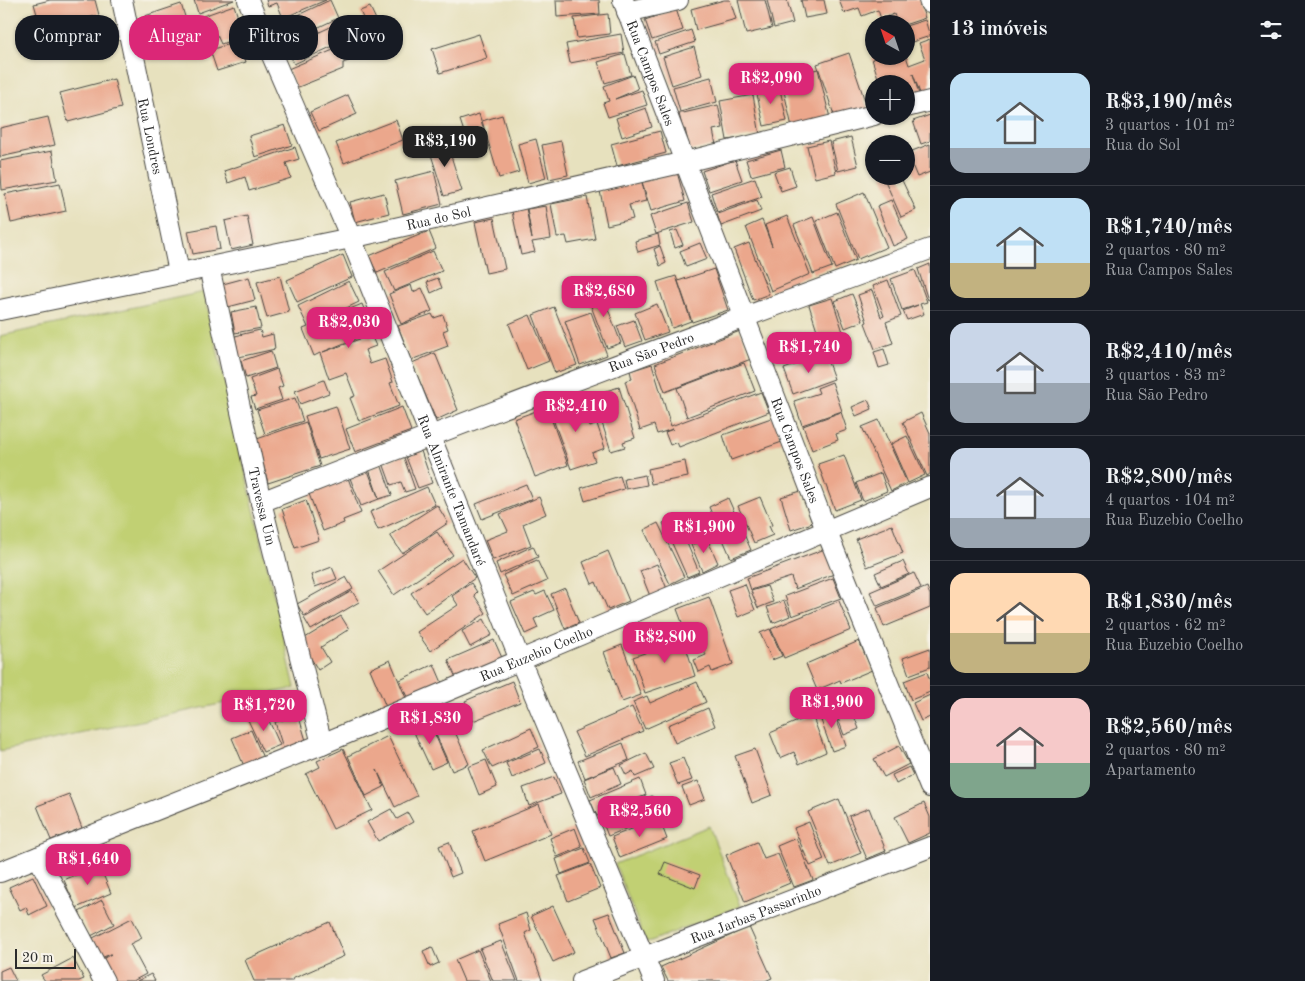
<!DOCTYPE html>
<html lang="pt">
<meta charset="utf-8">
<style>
body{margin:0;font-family:"Old Standard TT",serif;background:#242831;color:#f1f3f6;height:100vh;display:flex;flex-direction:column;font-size:19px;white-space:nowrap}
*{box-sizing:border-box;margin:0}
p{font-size:16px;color:#9ea1a6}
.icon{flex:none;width:28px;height:28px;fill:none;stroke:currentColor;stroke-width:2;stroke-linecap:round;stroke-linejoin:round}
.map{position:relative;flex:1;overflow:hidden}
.drawer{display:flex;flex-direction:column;background:#171b24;width:375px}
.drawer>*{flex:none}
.top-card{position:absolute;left:15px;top:15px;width:475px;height:45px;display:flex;gap:10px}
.needle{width:32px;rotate:320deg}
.controls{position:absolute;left:865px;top:15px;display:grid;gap:10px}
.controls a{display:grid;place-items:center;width:50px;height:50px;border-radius:50%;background:#171b24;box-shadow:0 1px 4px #0004;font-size:25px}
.scale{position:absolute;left:15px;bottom:12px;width:61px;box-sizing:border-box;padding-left:5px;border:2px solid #2b2b2b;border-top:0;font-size:14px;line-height:18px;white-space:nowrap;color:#2b2b2b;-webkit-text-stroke:4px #f7f3e8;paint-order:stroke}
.price{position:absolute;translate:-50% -42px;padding:0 11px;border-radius:10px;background:#db2777;color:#fff;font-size:16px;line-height:32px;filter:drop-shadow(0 1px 2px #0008)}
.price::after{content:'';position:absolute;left:50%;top:30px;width:15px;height:11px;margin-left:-8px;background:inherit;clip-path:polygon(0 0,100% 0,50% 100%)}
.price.current{background:#222;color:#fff}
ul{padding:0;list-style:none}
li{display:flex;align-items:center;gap:15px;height:125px;padding:0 20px}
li+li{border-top:1px solid #363941}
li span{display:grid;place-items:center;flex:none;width:140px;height:100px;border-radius:15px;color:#555}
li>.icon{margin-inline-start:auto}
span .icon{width:60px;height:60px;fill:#fffc;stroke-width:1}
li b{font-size:21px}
h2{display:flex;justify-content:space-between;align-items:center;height:60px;padding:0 20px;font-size:21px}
.chip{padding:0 18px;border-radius:20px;background:#171b24;box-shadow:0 1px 4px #0004;font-size:18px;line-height:45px}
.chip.current{background:#db2777;color:#fff}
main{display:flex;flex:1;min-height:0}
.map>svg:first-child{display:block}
</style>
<main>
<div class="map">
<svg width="930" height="981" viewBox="0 0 930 981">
<rect width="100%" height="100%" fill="#f7f3e8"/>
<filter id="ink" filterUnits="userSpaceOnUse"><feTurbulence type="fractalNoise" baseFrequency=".02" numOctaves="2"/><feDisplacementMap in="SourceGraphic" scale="10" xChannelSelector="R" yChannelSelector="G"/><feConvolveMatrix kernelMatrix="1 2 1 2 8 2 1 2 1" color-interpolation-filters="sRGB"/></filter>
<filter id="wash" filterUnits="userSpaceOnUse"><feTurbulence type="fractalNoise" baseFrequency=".0096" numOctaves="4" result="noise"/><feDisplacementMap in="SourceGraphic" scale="20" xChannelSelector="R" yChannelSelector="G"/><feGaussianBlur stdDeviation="1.12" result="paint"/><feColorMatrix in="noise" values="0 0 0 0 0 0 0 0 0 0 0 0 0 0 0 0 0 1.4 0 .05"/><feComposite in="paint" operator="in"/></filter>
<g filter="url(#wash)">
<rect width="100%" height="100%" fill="#e7e1be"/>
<g fill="#c1d073" stroke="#767e4f">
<polygon points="204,292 295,688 0,751 0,336"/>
<polygon points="709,826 740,906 646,943 615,864"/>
</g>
<g id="blocks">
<g fill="#eba78c">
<polygon points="50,0 95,0 99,15 47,29 44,19 39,21 34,4"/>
<polygon points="194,0 234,0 198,13"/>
<polygon points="266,0 326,0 283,18 277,3 268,6"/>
<polygon points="330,0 338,18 289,41 281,23"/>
<polygon points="556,0 599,0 600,14 557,17"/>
<polygon points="724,0 730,0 736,19 696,30 691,9"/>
<polygon points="738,0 765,0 772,28 746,34"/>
<polygon points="767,0 787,0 793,23 774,28"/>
<polygon points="801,0 824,0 827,14 805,18"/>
<polygon points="839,0 919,0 925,18 907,24 897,24 894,14 881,19 878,10 862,16 859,8 844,13"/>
<polygon points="181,4 187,23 151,35 145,16"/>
<polygon points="234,5 244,36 221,44 217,35 208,38 200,17"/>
<polygon points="370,7 379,26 368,30 360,11"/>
<polygon points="676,9 683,30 652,40 645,20"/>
<polygon points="608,14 610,34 577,38 574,18"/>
<polygon points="925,20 930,36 906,44 906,26"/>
<polygon points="337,24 344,41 294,64 287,47"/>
<polygon points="380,30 391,55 385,58 383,54 381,56 371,34"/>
<polygon points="691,30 695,42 659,54 655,42"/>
<polygon points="479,34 487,58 440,73 432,49"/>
<polygon points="621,34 624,53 570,63 566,44"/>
<polygon points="930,39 930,92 921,96 913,74 919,94 906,99 906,84 880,84 872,59 880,56 906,56 909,65 925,59 919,43"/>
<polygon points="239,41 246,62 217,71 210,50"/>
<polygon points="345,45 351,60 343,63 343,69 296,88 288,69"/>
<polygon points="694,47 702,75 672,85 663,57"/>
<polygon points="849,53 868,110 836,121 817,64"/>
<polygon points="625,54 631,75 605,83 598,62"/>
<polygon points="818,69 830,118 792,127 781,78"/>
<polygon points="633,75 638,89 615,99 642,90 647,105 608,117 603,103 609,101 604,86"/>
<polygon points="711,77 717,102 680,112 673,87"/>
<polygon points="114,79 121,108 68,122 60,93"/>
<polygon points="779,85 787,121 764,126 756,90"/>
<polygon points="348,95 357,114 319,131 310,112"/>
<polygon points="753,95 760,135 727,140 720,101"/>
<polygon points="718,105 723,128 713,130 716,145 690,151 685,129 683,130 679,114"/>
<polygon points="646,108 652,127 622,137 616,118"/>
<polygon points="479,114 484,130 465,135 460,120"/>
<polygon points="502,115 519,172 499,178 482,121"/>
<polygon points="930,115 930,141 921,144 913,121"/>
<polygon points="48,117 55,145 0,157 0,128"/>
<polygon points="396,120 403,140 344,163 336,143"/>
<polygon points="285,125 292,145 255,157 249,136"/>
<polygon points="660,131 666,153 617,166 611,144"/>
<polygon points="851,137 858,166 838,171 831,142"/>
<polygon points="536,139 546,178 528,183 518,144"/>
<polygon points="446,140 462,191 444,196 428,145"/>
<polygon points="561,141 568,175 549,179 542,145"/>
<polygon points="829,141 836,173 815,178 807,146"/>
<polygon points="930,144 930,172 917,177 907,153"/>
<polygon points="295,147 299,159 286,163 291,178 249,191 245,177 228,183 224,171"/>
<polygon points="781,150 785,167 751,176 746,160"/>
<polygon points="52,151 57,180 2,190 0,161"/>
<polygon points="735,160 742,180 709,191 702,171"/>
<polygon points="790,167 796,186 781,191 774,172"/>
<polygon points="434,171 442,204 403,214 395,181"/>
<polygon points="677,172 685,201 651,211 642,182"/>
<polygon points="883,176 900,176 916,210 901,217"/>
<polygon points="755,178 762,197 717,212 711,193"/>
<polygon points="642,182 646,201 629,205 633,219 607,225 600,191"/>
<polygon points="60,183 66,211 11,223 5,194"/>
<polygon points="864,192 887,247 858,259 836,204"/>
<polygon points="384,193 389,213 355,222 350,202"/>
<polygon points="587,197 595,239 568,244 566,236 557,237 551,204"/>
<polygon points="757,200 761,211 721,226 717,214"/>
<polygon points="891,200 908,239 893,246 877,206"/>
<polygon points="688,203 694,222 656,234 650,216"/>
<polygon points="546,206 551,239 532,242 535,252 521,255 512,211 526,208 532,239 527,209"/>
<polygon points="837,212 856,260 835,269 816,221"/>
<polygon points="247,216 253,245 231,250 225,221"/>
<polygon points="787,216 810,274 771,291 746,227 762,220 772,246 765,225"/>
<polygon points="813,217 832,267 813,274 794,225"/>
<polygon points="494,218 505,269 486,273 475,222"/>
<polygon points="216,226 220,249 193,254 188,231"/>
<polygon points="677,230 683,245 675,248 670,232"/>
<polygon points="429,231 436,248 377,273 369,256"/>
<polygon points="658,234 660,245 638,252 635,241"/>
<polygon points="700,243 707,259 686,267 680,251"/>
<polygon points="749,243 769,294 753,300 734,249"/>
<polygon points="660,246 666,263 660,266 654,249"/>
<polygon points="433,251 442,271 394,291 385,272"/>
<polygon points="343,255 352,277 297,302 287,280"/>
<polygon points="930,264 930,299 928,300 918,269"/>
<polygon points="714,269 728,310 692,322 678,281"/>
<polygon points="915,270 927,302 920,304 924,314 907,320 903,311 918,305 902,310 891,279"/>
<polygon points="280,276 289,312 267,318 257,282"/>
<polygon points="676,276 691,321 672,328 657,282"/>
<polygon points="249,277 255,300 228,307 223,284"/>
<polygon points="438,278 442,288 431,293 427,282"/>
<polygon points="888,280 901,316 886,322 893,343 875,349 865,323 867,322 858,295 872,290 881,317 884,316 873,286"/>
<polygon points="349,281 359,302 311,325 362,304 373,331 323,352 371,335 376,346 365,350 370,364 385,359 393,382 390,383 399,406 359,421 350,398 355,396 346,373 329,379 320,353 314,356 303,329 308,327 298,306"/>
<polygon points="411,285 413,292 422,288 432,311 401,324 389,294"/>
<polygon points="600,288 621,343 607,348 586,293"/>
<polygon points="852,294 863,321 845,328 835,301"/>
<polygon points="832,298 846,341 823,349 809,305"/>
<polygon points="657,304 668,332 645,340 635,313"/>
<polygon points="256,307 261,328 235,333 231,312"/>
<polygon points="554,307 577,365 555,373 533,315"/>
<polygon points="591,312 607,355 580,365 565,321"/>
<polygon points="432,314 434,318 443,315 448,329 443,331 448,346 411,360 398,326"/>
<polygon points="530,315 549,361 527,370 509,324"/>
<polygon points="634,320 642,341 625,347 617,326"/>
<polygon points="260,330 262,337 273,334 275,349 239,357 235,336"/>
<polygon points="740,331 751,359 665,392 655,364"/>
<polygon points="884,349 889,365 879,368 874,352"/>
<polygon points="271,351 276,368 246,378 241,361"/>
<polygon points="435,353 458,410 436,420 412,363"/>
<polygon points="825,354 834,379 793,394 784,369"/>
<polygon points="744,363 755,391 687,417 677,388"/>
<polygon points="652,364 671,426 761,392 769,412 679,447 677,442 670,445 665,432 673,429 657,434 654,425 640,430 625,381 632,379 630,371"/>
<polygon points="277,369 283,386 278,388 282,400 255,409 251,397 256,396 250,379"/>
<polygon points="324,380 329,393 300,404 295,391"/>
<polygon points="832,382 842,411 802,425 794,401 819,393 817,388"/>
<polygon points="619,387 635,438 623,442 625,447 611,451 593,395"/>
<polygon points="579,397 590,427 597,424 605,448 592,453 595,461 571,469 549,408"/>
<polygon points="295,398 303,421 265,434 257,410"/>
<polygon points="868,400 872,409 856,416 852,407"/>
<polygon points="336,406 350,449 319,459 305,416"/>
<polygon points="402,407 411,431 355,452 346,429"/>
<polygon points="547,407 568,465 535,477 514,419"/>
<polygon points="841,412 847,430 836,434 838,440 812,450 803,426"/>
<polygon points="921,413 930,433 930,474 927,476 903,422"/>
<polygon points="774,417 782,442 731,460 723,435"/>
<polygon points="879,420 907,483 891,491 862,427"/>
<polygon points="306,422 320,466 268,483 257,439"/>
<polygon points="907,436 925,475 908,483 891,444"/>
<polygon points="421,451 432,483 418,488 406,457"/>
<polygon points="403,455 415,489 405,492 401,482 391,485 383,463"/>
<polygon points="844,455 861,500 835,510 818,464"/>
<polygon points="685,461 688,477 651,484 648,469"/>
<polygon points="381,464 392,495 379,499 369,469"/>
<polygon points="368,471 379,499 361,506 350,478"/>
<polygon points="881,473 887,491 863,501 856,483"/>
<polygon points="645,475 647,485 626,489 624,479"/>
<polygon points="620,476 624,489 585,501 581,488"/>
<polygon points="348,478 361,513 343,520 344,523 323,531 309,494"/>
<polygon points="526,484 532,499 482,519 476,504"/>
<polygon points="427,487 435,505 378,530 370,512"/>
<polygon points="801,491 812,523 791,530 781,497"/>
<polygon points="539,497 546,514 523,524 531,545 493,560 485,540 508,531 500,514"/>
<polygon points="760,497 772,525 769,526 773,535 754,543 738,506"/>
<polygon points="728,498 751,550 731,558 709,507"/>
<polygon points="306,500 319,540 295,548 282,509"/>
<polygon points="437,505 448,523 402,553 390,535"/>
<polygon points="676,517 699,572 687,577 663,523"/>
<polygon points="658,523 684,577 670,584 644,530"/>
<polygon points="892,525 903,553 867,567 856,539"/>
<polygon points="437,532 453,555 394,595 378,571"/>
<polygon points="707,538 718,563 702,571 691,545"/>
<polygon points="533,546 538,557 500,574 496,563"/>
<polygon points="825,549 834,574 795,589 791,577 751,590 747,578"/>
<polygon points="608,551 629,601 608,610 596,582 592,584 583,562"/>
<polygon points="462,558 475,578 425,613 411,593"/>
<polygon points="537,560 547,581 513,596 503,575"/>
<polygon points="903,561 909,574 881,586 875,573"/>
<polygon points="657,564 667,589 650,596 640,571"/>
<polygon points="332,567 337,579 315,587 311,575"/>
<polygon points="914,573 921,588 877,606 870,592"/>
<polygon points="346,577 353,589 304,616 297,604"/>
<polygon points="833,578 841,598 792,616 785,596"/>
<polygon points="471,583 477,592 474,595 486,613 430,651 417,632 458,605 452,596"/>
<polygon points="745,584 755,610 738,617 728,590"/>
<polygon points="767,586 773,602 758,608 751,591"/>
<polygon points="927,587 930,595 930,608 884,627 877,608"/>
<polygon points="565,588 579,623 565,629 551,594"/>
<polygon points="352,591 359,602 311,630 304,618"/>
<polygon points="545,591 554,610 534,619 538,628 525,634 511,602 534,592 536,595"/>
<polygon points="709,597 733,664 712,672 710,667 699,672 694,660 706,655 696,629 686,633 677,609"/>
<polygon points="784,601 790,616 773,623 767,607"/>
<polygon points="839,601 851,630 784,658 771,629"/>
<polygon points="341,616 349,629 321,647 330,662 318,670 309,655 310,654 305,638"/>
<polygon points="484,619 492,635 470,647 462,631"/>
<polygon points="770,629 782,656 772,660 760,633"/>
<polygon points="682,634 695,676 645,693 633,657 656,649 654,643"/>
<polygon points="494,640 503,660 457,680 448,660"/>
<polygon points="859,641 872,670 841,683 840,680 817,690 806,664"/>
<polygon points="622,645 641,695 622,702 604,652"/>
<polygon points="930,648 930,667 909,675 903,658"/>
<polygon points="390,660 406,698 386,707 370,669"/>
<polygon points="434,664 443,685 409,699 400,680"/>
<polygon points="927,672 930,681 930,692 911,700 904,681"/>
<polygon points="512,681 520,702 473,721 465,701"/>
<polygon points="697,682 706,702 645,729 633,702 647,696 650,703"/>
<polygon points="930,695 930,717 921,721 913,703"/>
<polygon points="848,700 859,729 844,735 833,705"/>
<polygon points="296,707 307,744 284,751 275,722 286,719 283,710"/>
<polygon points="632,707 643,731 585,756 574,732"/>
<polygon points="832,707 846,746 832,751 818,712"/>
<polygon points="708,708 715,726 675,743 668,725"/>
<polygon points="446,711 469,764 452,771 429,719"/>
<polygon points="265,712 280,745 263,752 248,720"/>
<polygon points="812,715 826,752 799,764 794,752 780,758 770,733"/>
<polygon points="429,721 447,762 431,769 412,728"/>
<polygon points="531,728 539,747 492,768 483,750"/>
<polygon points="251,730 263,758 244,766 232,738"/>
<polygon points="388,736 417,796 395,807 377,770 384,787 366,796 348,756"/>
<polygon points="623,743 629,760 585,778 578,761"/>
<polygon points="899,746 909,764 884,777 874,759"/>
<polygon points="343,749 372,810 333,829 306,774 320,767 317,761"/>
<polygon points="540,749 546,763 512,778 506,763"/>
<polygon points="755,749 772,795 752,803 735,756"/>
<polygon points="646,753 654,769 635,777 633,771 626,775 621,765"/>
<polygon points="683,758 692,780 678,785 669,763"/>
<polygon points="486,760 497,787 479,795 468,767"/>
<polygon points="614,767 621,784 591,797 584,779"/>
<polygon points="909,767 913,775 896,784 892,775"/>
<polygon points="554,777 561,794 529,806 523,788"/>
<polygon points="640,779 646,795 597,816 590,800"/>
<polygon points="698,781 705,799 689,805 682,787"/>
<polygon points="69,794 82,828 51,840 37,806"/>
<polygon points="652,796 660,815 608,836 601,818"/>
<polygon points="839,799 861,853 830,866 808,812"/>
<polygon points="924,803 930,817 930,833 908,843 895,817"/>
<polygon points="539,804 551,834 485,861 473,831"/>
<polygon points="869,808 886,851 867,859 849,816"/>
<polygon points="391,809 397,819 408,813 413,822 378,841 367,822"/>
<polygon points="659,818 667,839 620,858 612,837"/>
<polygon points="809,822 824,860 810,866 794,828"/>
<polygon points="575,828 582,847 557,857 550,838"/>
<polygon points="796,838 813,880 794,887 777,846"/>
<polygon points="449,842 461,873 451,877 439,846"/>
<polygon points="757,842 764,859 778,854 790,883 745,902 726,855"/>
<polygon points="584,848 590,863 561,874 556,859"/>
<polygon points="665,862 700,875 695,888 660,874"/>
<polygon points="590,864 600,888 568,901 558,876"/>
<polygon points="99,865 111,893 76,908 64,880"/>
<polygon points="33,876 47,906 29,915 26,907 20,910 9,887"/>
<polygon points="102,900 114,924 91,936 79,912"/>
<polygon points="553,906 574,952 553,962 531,916"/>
<polygon points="526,913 531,930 525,933 542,980 539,981 519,981 498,924"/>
<polygon points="609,913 625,953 611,958 595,918"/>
<polygon points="132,918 142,938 130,944 146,974 133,981 112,981 101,960 111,954 101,958 91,939"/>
<polygon points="330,922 344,956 292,979 293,981 254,981 245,960"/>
<polygon points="749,927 772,978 765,981 668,981 661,967"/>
<polygon points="501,941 517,981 493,981 480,949"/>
<polygon points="432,947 439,963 430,967 423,951"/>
<polygon points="478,950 491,981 464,981 455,960"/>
<polygon points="73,958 84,979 79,981 45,981 41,975"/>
<polygon points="9,967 16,981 0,981 0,971"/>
<polygon points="151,974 155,981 137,981"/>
</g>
</g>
</g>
<g filter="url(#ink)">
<use href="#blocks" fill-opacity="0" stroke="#474641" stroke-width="1"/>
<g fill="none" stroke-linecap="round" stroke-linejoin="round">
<g stroke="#474641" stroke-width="22">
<g id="street">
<path id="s1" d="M122,0L179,272"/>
<path id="s2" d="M248,0L351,238L520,660L654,981"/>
<path id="s3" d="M623,0L826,530L930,787"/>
<polyline points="929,0 930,3"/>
<polyline points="627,12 678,0"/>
<polyline points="906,107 930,101"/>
<path id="s4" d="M209,267L261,502L322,744"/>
<path id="s5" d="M0,310L351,238L685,162L874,115"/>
<path id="s6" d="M261,502C483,415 706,330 930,249"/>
<polyline points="38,857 104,981"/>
<path id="s7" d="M0,872L322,744L930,487"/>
<path id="s8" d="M582,981L930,847"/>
</g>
</g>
<use href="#street" stroke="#fff" stroke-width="20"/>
</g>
</g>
<g text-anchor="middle" stroke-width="5" stroke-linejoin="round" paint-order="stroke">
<g font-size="14" fill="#2b2b2b" stroke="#f7f3e8">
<text dy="5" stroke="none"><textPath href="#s3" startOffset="78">Rua Campos Sales</textPath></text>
<text dy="5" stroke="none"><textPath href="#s1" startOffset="139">Rua Londres</textPath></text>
<text dy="5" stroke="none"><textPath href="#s5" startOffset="448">Rua do Sol</textPath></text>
<text dy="5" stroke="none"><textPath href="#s6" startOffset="418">Rua São Pedro</textPath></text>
<text dy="5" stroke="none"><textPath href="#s3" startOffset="482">Rua Campos Sales</textPath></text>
<text dy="5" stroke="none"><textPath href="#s2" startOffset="531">Rua Almirante Tamandaré</textPath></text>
<text dy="5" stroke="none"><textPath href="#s4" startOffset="245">Travessa Um</textPath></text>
<text dy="5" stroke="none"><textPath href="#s7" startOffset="579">Rua Euzebio Coelho</textPath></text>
<text dy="5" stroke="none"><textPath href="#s8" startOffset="186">Rua Jarbas Passarinho</textPath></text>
</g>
</g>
</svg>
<div class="controls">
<a><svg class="needle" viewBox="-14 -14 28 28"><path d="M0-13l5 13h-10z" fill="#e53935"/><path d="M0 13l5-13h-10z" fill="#9ea1a6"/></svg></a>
<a>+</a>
<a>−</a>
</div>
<div class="scale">20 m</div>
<b class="price" style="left:771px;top:105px">R$2,090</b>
<b class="price current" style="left:445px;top:168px">R$3,190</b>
<b class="price" style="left:604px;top:318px">R$2,680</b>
<b class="price" style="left:349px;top:349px">R$2,030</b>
<b class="price" style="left:809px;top:374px">R$1,740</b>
<b class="price" style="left:576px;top:433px">R$2,410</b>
<b class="price" style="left:704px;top:554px">R$1,900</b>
<b class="price" style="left:665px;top:664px">R$2,800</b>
<b class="price" style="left:832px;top:729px">R$1,900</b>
<b class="price" style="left:264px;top:732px">R$1,720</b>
<b class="price" style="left:430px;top:745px">R$1,830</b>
<b class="price" style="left:640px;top:838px">R$2,560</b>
<b class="price" style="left:88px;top:886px">R$1,640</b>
<div class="top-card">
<a class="chip">Comprar</a>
<a class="chip current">Alugar</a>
<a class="chip">Filtros</a>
<a class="chip">Novo</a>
</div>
</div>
<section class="drawer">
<h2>13 imóveis<svg class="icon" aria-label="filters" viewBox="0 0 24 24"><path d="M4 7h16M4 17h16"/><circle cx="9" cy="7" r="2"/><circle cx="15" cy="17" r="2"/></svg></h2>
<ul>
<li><span style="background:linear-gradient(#bfe0f5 75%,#9aa5b1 0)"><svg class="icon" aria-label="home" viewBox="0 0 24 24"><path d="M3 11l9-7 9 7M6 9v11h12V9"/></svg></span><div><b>R$3,190/mês</b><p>3 quartos · 101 m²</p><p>Rua do Sol</p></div></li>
<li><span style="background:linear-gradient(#bfe0f5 65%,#c2b280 0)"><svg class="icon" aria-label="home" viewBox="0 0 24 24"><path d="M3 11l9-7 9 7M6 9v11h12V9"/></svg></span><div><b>R$1,740/mês</b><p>2 quartos · 80 m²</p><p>Rua Campos Sales</p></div></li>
<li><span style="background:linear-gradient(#c9d6e8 60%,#9aa5b1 0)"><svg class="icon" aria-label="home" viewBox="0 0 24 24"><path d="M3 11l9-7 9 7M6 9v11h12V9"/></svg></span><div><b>R$2,410/mês</b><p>3 quartos · 83 m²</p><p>Rua São Pedro</p></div></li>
<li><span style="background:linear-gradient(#c9d6e8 70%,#9aa5b1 0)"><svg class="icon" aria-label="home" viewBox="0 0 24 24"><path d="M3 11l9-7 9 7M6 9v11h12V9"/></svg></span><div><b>R$2,800/mês</b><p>4 quartos · 104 m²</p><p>Rua Euzebio Coelho</p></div></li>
<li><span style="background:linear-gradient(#ffd9b3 60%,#c2b280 0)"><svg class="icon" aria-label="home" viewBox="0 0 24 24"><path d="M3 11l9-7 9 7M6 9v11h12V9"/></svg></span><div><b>R$1,830/mês</b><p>2 quartos · 62 m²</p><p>Rua Euzebio Coelho</p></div></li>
<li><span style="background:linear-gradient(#f6c9c9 65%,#7fa58c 0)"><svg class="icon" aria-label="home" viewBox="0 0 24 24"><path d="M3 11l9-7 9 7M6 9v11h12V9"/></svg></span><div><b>R$2,560/mês</b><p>2 quartos · 80 m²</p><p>Apartamento</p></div></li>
</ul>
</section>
</main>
